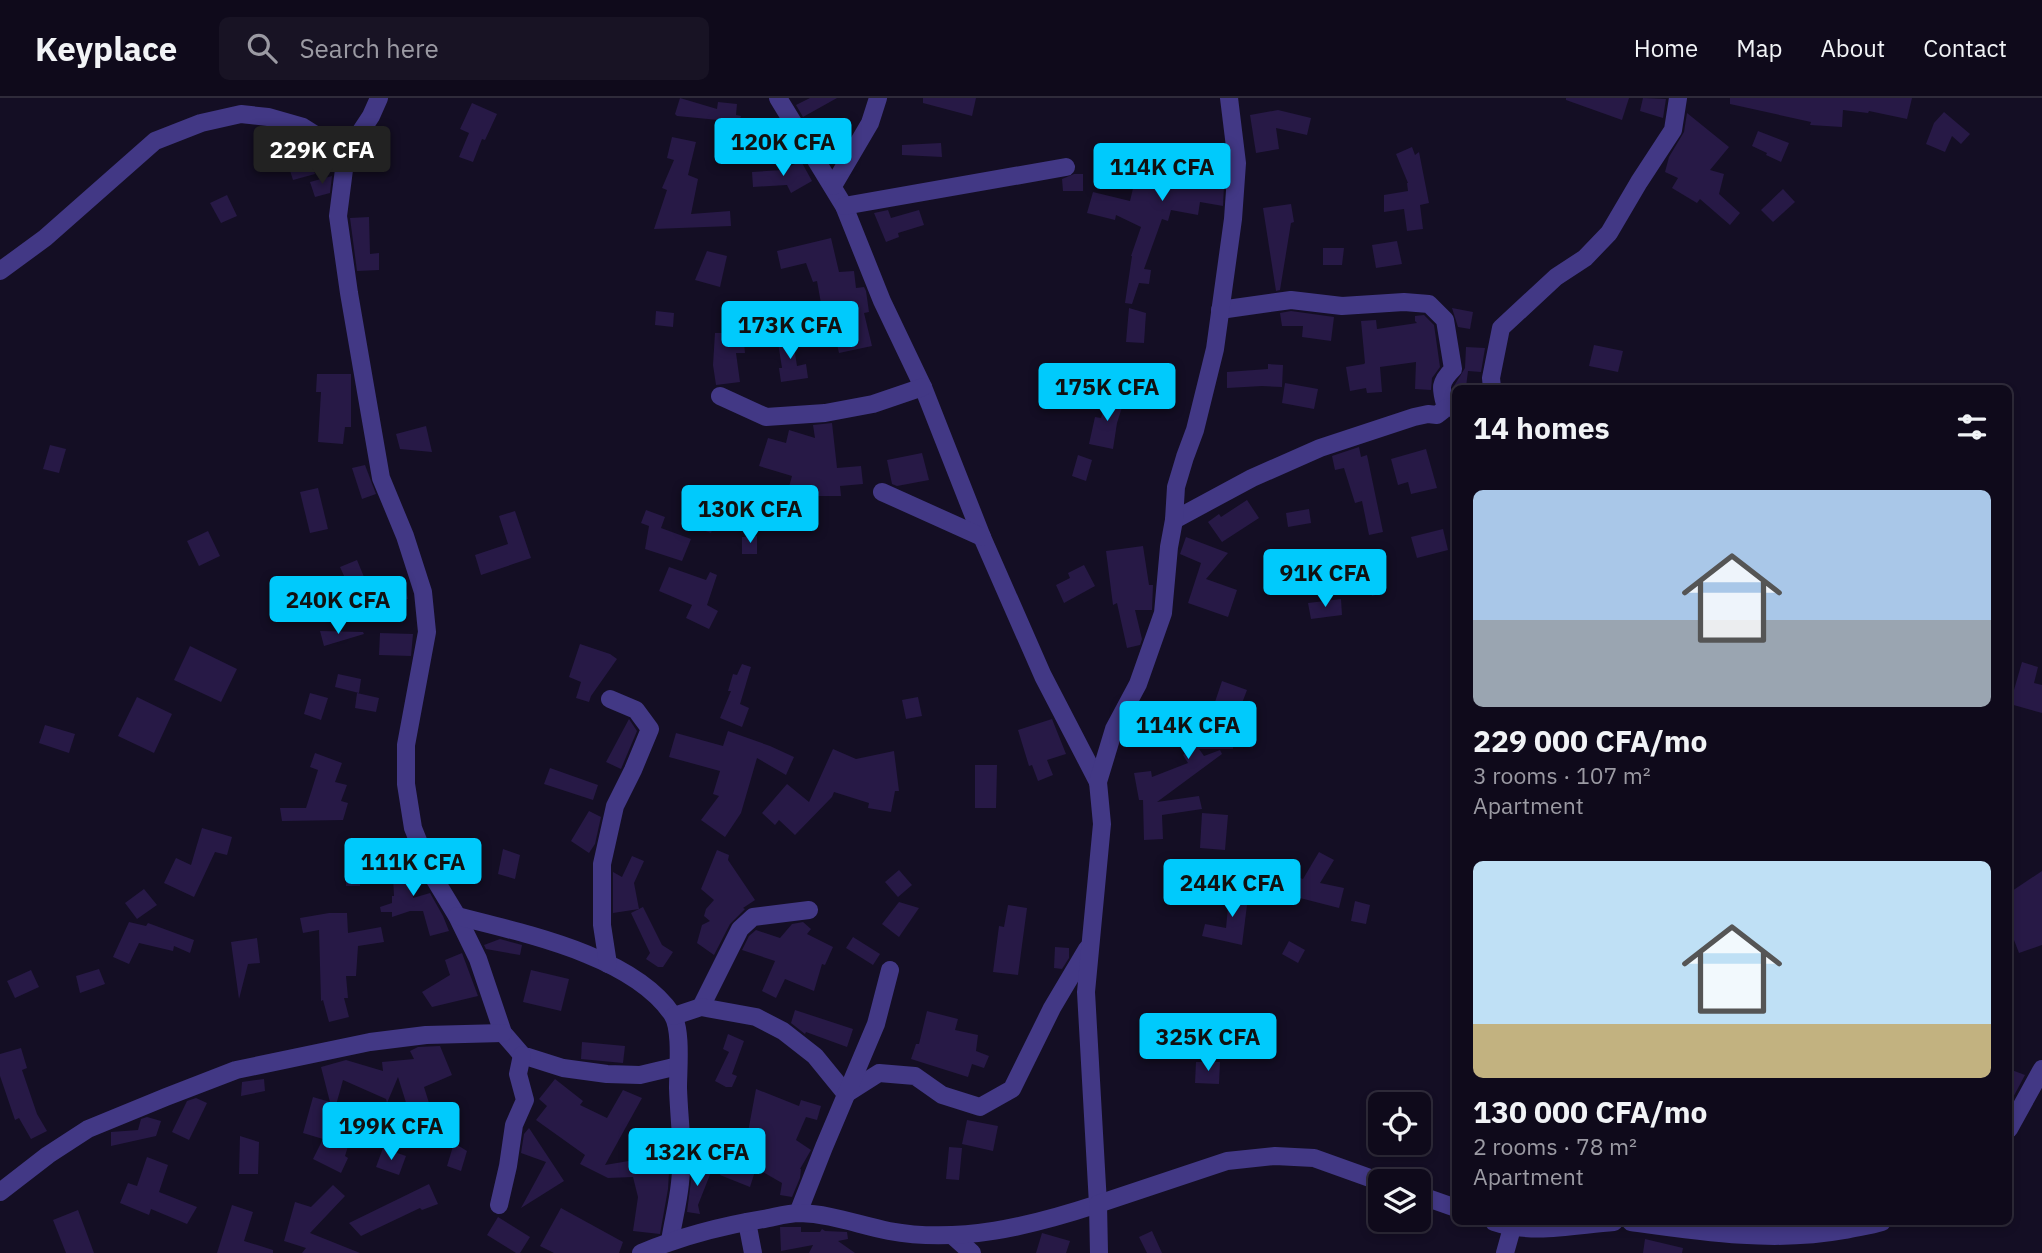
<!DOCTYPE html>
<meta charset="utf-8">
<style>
body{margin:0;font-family:"IBM Plex Sans",sans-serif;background:#181324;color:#f1f3f6;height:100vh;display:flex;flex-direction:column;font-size:26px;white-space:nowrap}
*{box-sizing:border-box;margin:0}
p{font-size:23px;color:#9b9aa3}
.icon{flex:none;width:38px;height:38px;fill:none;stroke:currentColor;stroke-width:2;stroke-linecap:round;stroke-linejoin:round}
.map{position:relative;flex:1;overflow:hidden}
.panel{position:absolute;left:1452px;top:287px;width:560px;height:840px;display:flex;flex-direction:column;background:#0f0a1b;border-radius:10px;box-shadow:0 4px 10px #0003,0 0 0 2px #2f2b3a}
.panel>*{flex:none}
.controls{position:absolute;left:1368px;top:994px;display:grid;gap:14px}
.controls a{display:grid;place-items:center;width:63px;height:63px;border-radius:10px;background:#0f0a1b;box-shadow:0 4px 10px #0003,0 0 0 2px #2f2b3a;font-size:35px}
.price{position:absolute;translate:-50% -60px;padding:0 16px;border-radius:7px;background:#00cafc;color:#111;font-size:23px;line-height:46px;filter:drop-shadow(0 2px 4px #0008)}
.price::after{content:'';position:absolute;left:50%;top:42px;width:21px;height:16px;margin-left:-10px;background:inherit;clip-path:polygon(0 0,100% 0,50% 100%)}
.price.selected{background:#222;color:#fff}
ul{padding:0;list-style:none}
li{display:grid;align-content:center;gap:14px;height:371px;padding:0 21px}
li span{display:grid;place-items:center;height:217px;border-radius:10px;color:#555}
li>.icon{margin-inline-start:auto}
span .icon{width:126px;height:126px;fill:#fffc;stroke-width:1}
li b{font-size:30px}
h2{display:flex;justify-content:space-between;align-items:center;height:84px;padding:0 21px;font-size:30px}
header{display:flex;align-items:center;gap:42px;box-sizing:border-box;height:98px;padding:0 35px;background:#0f0a1b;border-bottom:2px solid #2f2b3a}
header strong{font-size:33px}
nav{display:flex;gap:38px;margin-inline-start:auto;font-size:24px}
.search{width:490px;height:63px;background:#181324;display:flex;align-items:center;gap:18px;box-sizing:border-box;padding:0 24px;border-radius:10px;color:#9b9aa3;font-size:26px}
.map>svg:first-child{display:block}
</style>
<header>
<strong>Keyplace</strong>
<div class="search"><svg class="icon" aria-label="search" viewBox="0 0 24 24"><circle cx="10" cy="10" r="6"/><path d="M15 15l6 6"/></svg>Search here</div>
<nav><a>Home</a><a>Map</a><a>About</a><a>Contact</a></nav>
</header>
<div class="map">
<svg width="2042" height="1155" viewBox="0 0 2042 1155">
<rect width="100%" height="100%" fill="#140e24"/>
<g fill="#271946">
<polygon points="680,0 717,11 718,4 737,6 736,17 741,18 739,24 677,18 675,16"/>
<polygon points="810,0 837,0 803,19 796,7"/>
<polygon points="923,0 976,0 972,18 923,5"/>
<polygon points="1566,0 1629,0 1622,22 1566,2"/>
<polygon points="1643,0 1666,1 1663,20 1640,13"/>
<polygon points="1730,0 1912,0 1907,21 1869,13 1868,15 1843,12 1842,29 1810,27 1811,24 1730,6"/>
<polygon points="472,5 497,16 485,42 482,41 473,64 459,59 469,35 460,31"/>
<polygon points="1278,12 1311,20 1307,37 1276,30 1279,51 1256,55 1250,17"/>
<polygon points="1944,14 1970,36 1961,46 1952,38 1945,54 1926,46 1934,25"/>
<polygon points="1687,15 1729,49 1710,72 1724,76 1719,96 1740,115 1730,127 1700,101 1697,105 1672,90 1678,80 1665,74 1669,59 1684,34"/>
<polygon points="1758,33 1789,45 1781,64 1766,57 1767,55 1752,48"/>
<polygon points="672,39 696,44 688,77 698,81 691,116 730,113 731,128 654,131 667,92 662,90 674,62 667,60"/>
<polygon points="941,45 942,59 902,57 902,47"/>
<polygon points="1192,45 1223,47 1221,87 1224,87 1223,108 1200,104 1198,117 1171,112 1168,123 1162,121 1144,171 1151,172 1149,186 1139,185 1132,206 1125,205 1132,158 1131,158 1141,129 1116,117 1115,122 1087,115 1093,94 1130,103 1140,61 1159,66 1157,76 1191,82"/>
<polygon points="1412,49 1415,57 1419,54 1429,105 1420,107 1423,131 1407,133 1404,111 1384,114 1384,97 1408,93 1407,85 1408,85 1396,56"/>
<polygon points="308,51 315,76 293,82 285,57"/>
<polygon points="801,63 812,83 791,95 787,87 753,89 752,74 783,72"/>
<polygon points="1074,76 1083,76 1083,93 1063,93 1062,81"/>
<polygon points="332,78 330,95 315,99 310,84"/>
<polygon points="1783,91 1795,104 1773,124 1761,112"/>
<polygon points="227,97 237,118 221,125 210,105"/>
<polygon points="1291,106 1294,124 1291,125 1280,192 1276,193 1263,110"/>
<polygon points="888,112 891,120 919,112 924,127 898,135 899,139 886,144 874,115"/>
<polygon points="369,119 370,156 379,155 379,172 357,173 350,120"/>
<polygon points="831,140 839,174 854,173 856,190 864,189 866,193 869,214 864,215 872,248 839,255 831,220 824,222 817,183 813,184 806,165 781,171 777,153"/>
<polygon points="1397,143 1402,166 1376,170 1372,147"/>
<polygon points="1323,150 1344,150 1342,167 1323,167"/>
<polygon points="707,153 727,158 720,189 695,182"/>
<polygon points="1129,210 1146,215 1144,245 1126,244"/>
<polygon points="1452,210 1473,214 1470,231 1458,229"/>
<polygon points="656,213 674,215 673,229 655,227"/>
<polygon points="1291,213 1334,219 1331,243 1302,239 1303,228 1282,228 1280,215"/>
<polygon points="1424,217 1434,227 1440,269 1432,280 1431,292 1415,291 1416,264 1380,269 1382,294 1367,295 1366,290 1350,293 1346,269 1364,266 1365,265 1361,223 1376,222 1377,231 1417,225 1415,223 1415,218"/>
<polygon points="715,235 743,235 745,255 736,255 740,284 716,287 713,267"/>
<polygon points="792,236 797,268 806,266 808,280 781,284 779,270 782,270 777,238"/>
<polygon points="1594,247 1623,253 1618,274 1589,268"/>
<polygon points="1466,249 1485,250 1481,274 1468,273 1466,289 1454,288 1465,270"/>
<polygon points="1268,266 1283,267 1282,289 1262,288 1227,290 1227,274 1268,271"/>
<polygon points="317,276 351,276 351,329 345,329 343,346 318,344 321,294 316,294"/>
<polygon points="1285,285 1318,291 1314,311 1282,305"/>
<polygon points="1109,295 1125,300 1117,325 1113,351 1089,346 1095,319 1101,320"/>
<polygon points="832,325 837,370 861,368 863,386 840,388 841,398 819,398 789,389 792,378 759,368 768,340 786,345 789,332 815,340 813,327"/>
<polygon points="426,328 432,354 400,351 396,336"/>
<polygon points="50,347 66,351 59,375 43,371"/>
<polygon points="1359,349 1361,359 1367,357 1383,434 1369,437 1362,403 1355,405 1344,370 1335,372 1332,358"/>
<polygon points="1426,351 1437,390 1411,396 1408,384 1398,387 1391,361"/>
<polygon points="922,355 929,382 897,388 892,386 887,362"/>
<polygon points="1078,357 1092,362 1086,383 1072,378"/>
<polygon points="365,367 376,396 362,401 352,370"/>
<polygon points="318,390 328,431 310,435 300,394"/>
<polygon points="1247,402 1259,420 1222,444 1208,424 1219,416 1221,419"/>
<polygon points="706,405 720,409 711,435 697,430"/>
<polygon points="1309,411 1311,425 1288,429 1286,415"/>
<polygon points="646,412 665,419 661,430 691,441 682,463 645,451 649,428 641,425"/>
<polygon points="515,413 531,460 481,477 475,457 508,446 499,418"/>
<polygon points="1443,431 1448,452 1417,460 1411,439"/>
<polygon points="208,433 220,458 199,468 187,443"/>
<polygon points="757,438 757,456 742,456 742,439"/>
<polygon points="1186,439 1228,455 1206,481 1237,492 1228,519 1188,505 1201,465 1180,456"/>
<polygon points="1143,448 1149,487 1153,487 1152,512 1135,512 1142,541 1140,547 1127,550 1117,505 1113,507 1106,453"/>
<polygon points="1344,453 1348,475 1328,479 1323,457"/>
<polygon points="357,462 369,491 404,484 408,501 386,505 387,507 372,512 366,493 353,498 340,469"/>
<polygon points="1084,467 1095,488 1064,505 1056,487 1070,480 1068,475"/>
<polygon points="669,469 706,482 710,474 717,477 707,507 718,513 709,531 686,520 692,507 659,493"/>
<polygon points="1378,471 1385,494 1372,498 1365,475"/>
<polygon points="338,491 343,507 327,512 322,496"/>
<polygon points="1341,501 1342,517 1311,521 1308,505"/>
<polygon points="320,533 363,534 364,536 324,548"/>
<polygon points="380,535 413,536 411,558 379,557"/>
<polygon points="580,546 610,556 617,561 591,598 589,604 576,600 581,584 569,579"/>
<polygon points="190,548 237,571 221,604 174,582"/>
<polygon points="2022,564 2038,569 2034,585 2042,587 2042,615 2010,606"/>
<polygon points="742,566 751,569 740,606 749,610 742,629 720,620 731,593 728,593 733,576 737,577"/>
<polygon points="338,576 361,581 359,595 335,589"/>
<polygon points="1222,583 1247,592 1239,613 1233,611 1233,651 1199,651 1204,658 1220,652 1222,656 1157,704 1199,698 1202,711 1162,717 1163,741 1144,742 1143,702 1139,702 1134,675 1151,673 1152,679 1188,665 1183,657 1228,624 1171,625 1171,611 1213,610"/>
<polygon points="310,595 328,600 321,622 304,616"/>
<polygon points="357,595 379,600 376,614 355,610"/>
<polygon points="137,599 172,616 154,655 118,638"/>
<polygon points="918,599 922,618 906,621 902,602"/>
<polygon points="629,621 637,633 621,671 606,664"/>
<polygon points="1052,621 1066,656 1047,662 1053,677 1038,683 1032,667 1029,668 1018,632"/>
<polygon points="45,627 75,636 69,655 39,645"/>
<polygon points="728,633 770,648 794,659 786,677 757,660 741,715 725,739 701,722 719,698 713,696 720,673 669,659 676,635 723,648"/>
<polygon points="833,651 856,661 894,653 899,693 895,693 891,714 868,710 869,705 834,694 832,699 795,737 779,722 775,727 762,715 787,686 809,704"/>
<polygon points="315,655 342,665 335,684 347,687 341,703 348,705 343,722 282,723 280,710 306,710 318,672 310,669"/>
<polygon points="975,667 997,667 996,710 975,710"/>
<polygon points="550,670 598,687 593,702 544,686"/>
<polygon points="589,713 601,719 595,746 589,755 571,743"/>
<polygon points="1202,715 1228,717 1225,752 1200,750"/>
<polygon points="202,730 232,739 227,757 215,754 194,799 164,785 176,760 191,767"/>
<polygon points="503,751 520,757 515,781 498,776"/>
<polygon points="717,752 729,757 728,762 755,802 743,810 745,811 730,826 714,857 697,845 702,827 710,823 704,818 706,811 714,802 701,791"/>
<polygon points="1319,754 1334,762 1320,785 1344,790 1339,810 1300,800 1300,802 1273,792 1281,773 1303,781"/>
<polygon points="459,755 463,768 443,773 438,761"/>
<polygon points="632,758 644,763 634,785 639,811 643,809 662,847 673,854 663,869 658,869 646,861 650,855 631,815 639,811 613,815 613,774 622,779"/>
<polygon points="392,760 411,760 413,800 430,795 443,818 449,833 430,838 423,813 410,813 392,819 392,814 381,814 380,809 392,805 392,798 394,798"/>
<rect x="346" y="770" width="14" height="18"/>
<polygon points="899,772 912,787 898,799 885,784"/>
<polygon points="2042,773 2042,847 2019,855 2009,829 2009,795"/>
<polygon points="1230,789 1249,791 1242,847 1202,838 1205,826 1226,830"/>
<polygon points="144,791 157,807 137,821 125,805"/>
<polygon points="1355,803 1370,807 1366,826 1351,823"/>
<polygon points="899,804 919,810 899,839 882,826"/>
<polygon points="1008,807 1027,810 1018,877 993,874 999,828 1004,829"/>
<polygon points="329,815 347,815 348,835 381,829 384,844 358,848 356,878 346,878 348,900 344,900 349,919 329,924 323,902 321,903 319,832 303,835 300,820"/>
<polygon points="129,824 146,828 148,825 194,842 190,855 174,848 173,853 139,845 129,866 113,859"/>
<polygon points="803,824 811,831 807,836 833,849 825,867 822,866 814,893 785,881 776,900 762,893 775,863 742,852 749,838 756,832 780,840 792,826"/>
<polygon points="853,839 880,856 873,867 846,850"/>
<polygon points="257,840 260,865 248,866 239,901 231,844"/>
<polygon points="500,841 522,847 520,857 486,851 484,847"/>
<polygon points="1289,843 1305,852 1298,865 1282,856"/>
<polygon points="1055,849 1069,850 1069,860 1062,871 1054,870"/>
<polygon points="462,855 478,898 432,909 422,894 450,877 445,862"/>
<polygon points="99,871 105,886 80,895 76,878"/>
<polygon points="31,872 39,889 15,900 7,883"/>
<polygon points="531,872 569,881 561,913 523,904"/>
<polygon points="795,912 853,931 847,949 806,934 805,936 791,925"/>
<polygon points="927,913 958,921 955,932 978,937 976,953 989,958 984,970 972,966 968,979 911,961 916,946 919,946"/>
<polygon points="728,936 744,943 732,976 737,978 732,989 726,989 715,983 729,954 723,951"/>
<polygon points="582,944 625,948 623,965 581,961"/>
<polygon points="440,948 452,977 424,989 429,1005 408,1011 398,979 387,1005 386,1001 343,982 336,1007 364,1022 357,1034 353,1032 345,1058 348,1060 341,1075 313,1061 323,1041 303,1035 313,999 330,1004 321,969 346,962 383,973 382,964 414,961 410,953 418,949"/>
<polygon points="21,950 27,970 22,972 37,1016 47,1033 31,1041 19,1020 15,1022 0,978 0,956"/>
<polygon points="1196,964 1220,964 1219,986 1195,985"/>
<polygon points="2009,971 2025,977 2009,1007"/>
<polygon points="264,981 265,993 241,998 242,984"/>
<polygon points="555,981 583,1003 580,1007 607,1020 623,992 642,1000 605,1067 670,1056 668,1091 660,1136 633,1133 638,1099 633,1079 608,1080 580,1066 585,1057 536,1022 547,1008 539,1001"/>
<polygon points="756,991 799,1008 801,1002 821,1008 817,1022 806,1019 796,1042 811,1052 800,1071 801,1071 800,1080 792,1099 780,1097 782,1085 756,1070 750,1089 720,1077 726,1061 729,1032 748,1034"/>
<polygon points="196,1000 207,1005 189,1042 172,1034 187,1003"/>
<polygon points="147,1019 161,1023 156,1038 111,1048 111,1034 138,1032 141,1021"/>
<polygon points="967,1022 998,1028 993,1053 962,1046"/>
<polygon points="529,1030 564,1083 521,1110 546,1064 521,1055 524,1036"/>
<polygon points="240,1038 259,1044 258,1076 239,1076"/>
<polygon points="454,1045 467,1053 461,1073 447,1068"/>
<polygon points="949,1049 962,1050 959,1082 946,1081"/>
<polygon points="383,1050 406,1058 399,1077 376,1069"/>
<polygon points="147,1059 168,1067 159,1094 197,1109 187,1126 151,1111 149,1117 120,1105 128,1085 137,1088"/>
<polygon points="695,1067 711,1074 698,1107 700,1116 687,1114 692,1075"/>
<polygon points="429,1086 438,1106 422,1112 420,1110 361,1138 349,1125"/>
<polygon points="333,1087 345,1098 310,1135 360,1155 302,1155 306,1150 284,1143 295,1104 311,1109"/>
<polygon points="232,1107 253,1114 244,1143 273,1152 273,1155 217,1155"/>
<polygon points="561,1110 623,1144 619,1155 554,1155 540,1148"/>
<polygon points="78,1112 84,1128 94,1155 66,1155 53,1122"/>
<polygon points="498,1119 530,1139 520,1155 516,1155 487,1137"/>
<polygon points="780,1129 801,1129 801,1134 820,1134 822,1131 825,1133 847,1134 848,1141 838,1143 855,1155 809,1155 813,1147 781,1153"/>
<polygon points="1152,1133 1162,1155 1147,1155 1139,1139"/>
<polygon points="1042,1135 1070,1143 1066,1155 1036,1155"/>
<polygon points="1645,1141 1683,1150 1682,1155 1643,1155"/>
</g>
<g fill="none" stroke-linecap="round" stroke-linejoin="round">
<g stroke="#423885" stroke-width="18">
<polyline points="778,0 844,108 882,203 923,289 982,439 1043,578 1098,684"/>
<polyline points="346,56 371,18 379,0"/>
<polyline points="833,88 870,25 878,0"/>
<polyline points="844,108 1066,69"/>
<polyline points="0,173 45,140 155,43 201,25 241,16 268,19 303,29 346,56 338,118 349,195 364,282 381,380 405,438 423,494 427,534 406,647 406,686 413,730 431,775 457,818 478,861 503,935 522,957 563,970 607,976 640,977 678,968"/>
<path d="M1220,212L1291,202L1342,208L1404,204L1429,206L1445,222L1453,271C1438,286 1441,291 1446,310"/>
<polyline points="1492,290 1491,280 1501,230 1556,179 1585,160 1609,135 1639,84 1673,32 1678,0"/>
<polyline points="720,298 766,319 825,315 873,306 923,289"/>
<polyline points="882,394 982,439"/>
<polyline points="1174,422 1252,380 1320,350 1414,319 1428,316 1437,317 1446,310 1456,309"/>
<path d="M457,818C522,835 632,857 672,916C682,931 678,971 678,990C679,1022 684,1053 680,1085C678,1105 673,1124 670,1143"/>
<polyline points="608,866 602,827 602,766 615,708 633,672 650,631 636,612 610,601"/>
<polyline points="701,909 740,831 753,819 809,812"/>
<polyline points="674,918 701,909 756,919 783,933 815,958 846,996"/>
<polyline points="846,996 879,975 915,978 942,997 980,1009 1012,991 1052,910 1087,851"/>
<polyline points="2009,1031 2042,971"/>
<polyline points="0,1094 48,1057 88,1031 166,999 236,972 370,944 426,937 503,935"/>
<polyline points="1419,1097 1456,1110"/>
<polyline points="499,1107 508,1068 514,1027 525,1002 518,976 522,957"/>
<polyline points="798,1115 824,1049 876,926 890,872"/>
<polyline points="747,1124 753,1155"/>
<path d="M1494,1124C1532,1137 1574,1127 1614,1124"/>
<path d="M1631,1124C1702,1134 1774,1145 1845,1132C1858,1129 1870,1128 1882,1124"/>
<polyline points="952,1137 972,1155"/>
<path d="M641,1155C680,1139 721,1128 764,1121C775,1119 788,1115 800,1115C831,1116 859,1127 889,1133C960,1146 1031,1128 1098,1106L1086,894L1102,726L1098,684L1114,631L1138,586L1163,515L1169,449L1174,422L1176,389L1185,359L1195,332L1215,251L1233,121L1237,65L1229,0"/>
<polyline points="1099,1155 1098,1106 1227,1063 1275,1058 1314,1060 1381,1084"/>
<polyline points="1505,1155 1512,1130"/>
</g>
</g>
</svg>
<div class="controls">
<a><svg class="icon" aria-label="locate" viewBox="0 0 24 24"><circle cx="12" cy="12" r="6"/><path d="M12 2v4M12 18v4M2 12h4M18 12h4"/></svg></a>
<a><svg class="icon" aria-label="layers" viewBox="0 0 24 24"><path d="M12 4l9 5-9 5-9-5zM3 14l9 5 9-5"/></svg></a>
</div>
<b class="price" style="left:783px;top:80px">120K CFA</b>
<b class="price selected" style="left:322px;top:88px">229K CFA</b>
<b class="price" style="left:1162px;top:105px">114K CFA</b>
<b class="price" style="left:790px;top:263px">173K CFA</b>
<b class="price" style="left:1107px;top:325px">175K CFA</b>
<b class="price" style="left:750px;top:447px">130K CFA</b>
<b class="price" style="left:1325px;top:511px">91K CFA</b>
<b class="price" style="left:338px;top:538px">240K CFA</b>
<b class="price" style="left:1188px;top:663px">114K CFA</b>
<b class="price" style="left:413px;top:800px">111K CFA</b>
<b class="price" style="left:1232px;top:821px">244K CFA</b>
<b class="price" style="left:1208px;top:975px">325K CFA</b>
<b class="price" style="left:391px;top:1064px">199K CFA</b>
<b class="price" style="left:697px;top:1090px">132K CFA</b>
<section class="panel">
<h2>14 homes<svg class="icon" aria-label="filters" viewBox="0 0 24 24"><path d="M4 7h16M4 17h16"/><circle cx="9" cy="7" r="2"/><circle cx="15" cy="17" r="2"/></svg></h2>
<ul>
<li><span style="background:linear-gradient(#a9c7e8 60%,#9aa5b1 0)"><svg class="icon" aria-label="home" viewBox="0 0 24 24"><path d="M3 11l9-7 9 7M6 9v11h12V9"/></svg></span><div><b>229 000 CFA/mo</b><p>3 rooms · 107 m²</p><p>Apartment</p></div></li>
<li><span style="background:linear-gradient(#bfe0f5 75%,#c2b280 0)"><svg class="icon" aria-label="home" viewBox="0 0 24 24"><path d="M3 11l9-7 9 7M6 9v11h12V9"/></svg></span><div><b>130 000 CFA/mo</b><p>2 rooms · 78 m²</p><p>Apartment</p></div></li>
</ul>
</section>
</div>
